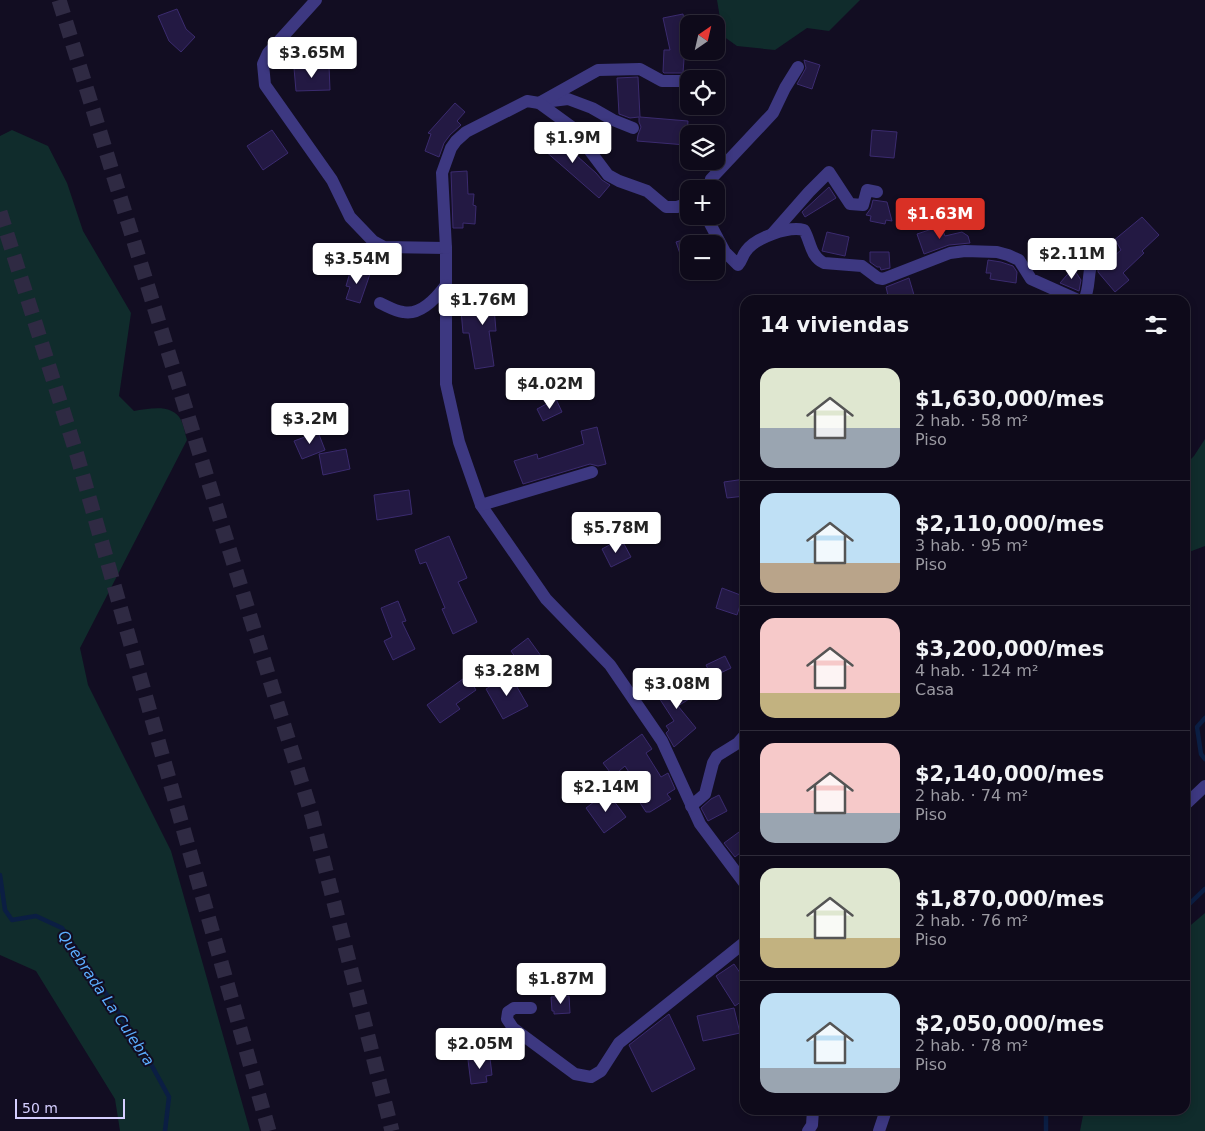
<!DOCTYPE html>
<html lang="es">
<meta charset="utf-8">
<style>
body{margin:0;font-family:"DejaVu Sans",sans-serif;background:#1c1827;color:#f1f3f6;height:100vh;display:flex;flex-direction:column;font-size:19px;white-space:nowrap}
*{box-sizing:border-box;margin:0}
p{font-size:16px;color:#9b9aa2}
.icon{flex:none;width:28px;height:28px;fill:none;stroke:currentColor;stroke-width:2;stroke-linecap:round;stroke-linejoin:round}
.map{position:relative;flex:1;overflow:hidden}
.panel{position:absolute;left:740px;top:295px;width:450px;height:820px;display:flex;flex-direction:column;background:#0e0a1a;border-radius:15px;box-shadow:0 2px 8px #0003,0 0 0 1px #2e2b39}
.panel>*{flex:none}
.needle{width:32px;rotate:34deg}
.fabs{position:absolute;left:680px;top:15px;display:grid;gap:10px}
.fabs a{display:grid;place-items:center;width:45px;height:45px;border-radius:10px;background:#0e0a1a;box-shadow:0 2px 8px #0003,0 0 0 1px #2e2b39;font-size:25px}
.scale{position:absolute;left:15px;bottom:12px;width:110px;box-sizing:border-box;padding-left:5px;border:2px solid #d5ceff;border-top:0;font-size:14px;line-height:18px;white-space:nowrap;color:#d5ceff;-webkit-text-stroke:4px #120d22;paint-order:stroke}
.price{position:absolute;translate:-50% -42px;padding:0 11px;border-radius:5px;background:#fff;color:#222;font-size:16px;line-height:32px;filter:drop-shadow(0 1px 2px #0008)}
.price::after{content:'';position:absolute;left:50%;top:30px;width:15px;height:11px;margin-left:-8px;background:inherit;clip-path:polygon(0 0,100% 0,50% 100%)}
.price.on{background:#d93025;color:#fff}
ul{padding:0;list-style:none}
li{display:flex;align-items:center;gap:15px;height:125px;padding:0 20px}
li+li{border-top:1px solid #2e2b39}
li span{display:grid;place-items:center;flex:none;width:140px;height:100px;border-radius:15px;color:#555}
li>.icon{margin-inline-start:auto}
span .icon{width:60px;height:60px;fill:#fffc;stroke-width:1}
li b{font-size:21px}
h2{display:flex;justify-content:space-between;align-items:center;height:60px;padding:0 20px;font-size:21px}
.map>svg:first-child{display:block}
</style>
<div class="map">
<svg width="1205" height="1131" viewBox="0 0 1205 1131">
<rect width="100%" height="100%" fill="#120d22"/>
<g fill="#102c2c">
<polygon points="717,0 860,0 829,31 807,28 775,50 737,46 723,36"/>
<path d="M12,130L48,146L67,183L83,231L131,313L119,396L134,411C149,409 172,403 181,420C184,426 185,434 187,440L80,648L88,685L171,851L250,1131H120L115,1099L36,971L0,955V136Z"/>
<polygon points="1205,439 1205,546 1189,552 1185,550 1185,465 1194,456"/>
<polygon points="1205,913 1205,1131 1080,1131 1084,1110 1185,1110 1185,930"/>
</g>
<g fill="none" stroke-linecap="round" stroke-linejoin="round">
<g stroke="#0b1e43" stroke-width="4.5">
<polyline points="1205,718 1197,727 1201,754 1205,759"/>
<polyline points="0,875 5,910 12,920 36,916 62,928 141,1046 169,1097 165,1131"/>
<polyline points="1185,908 1205,889"/>
<polyline points="1046,1131 1046,1110"/>
</g>
</g>
<g fill="#231943" stroke="#3b2b6f">
<polygon points="177,9 186,29 195,37 181,52 169,41 158,16"/>
<polygon points="683,14 686,31 683,73 664,73 663,72 664,50 670,50 663,18"/>
<polygon points="804,60 820,65 812,89 797,84 806,68"/>
<polygon points="329,66 330,90 296,91 294,68"/>
<polygon points="638,77 640,117 688,121 686,145 637,141 638,135 641,127 639,122 639,117 630,118 619,114 617,78"/>
<polygon points="455,103 465,112 457,121 461,125 450,135 444,143 439,157 425,151 431,134 428,133"/>
<polygon points="272,130 288,153 263,170 247,146"/>
<polygon points="548,130 596,173 602,180 610,185 599,198 536,143"/>
<polygon points="872,130 897,132 894,158 870,156"/>
<polygon points="467,171 468,194 474,194 473,205 476,206 475,224 463,223 463,228 453,228 451,172"/>
<polygon points="829,187 836,198 805,217 802,212"/>
<polygon points="873,200 887,202 892,221 886,220 885,224 870,221 871,216 866,215 871,208"/>
<polygon points="1142,217 1159,235 1142,251 1144,253 1123,273 1129,280 1115,292 1098,272 1098,270 1121,250 1117,243 1113,241"/>
<polygon points="941,226 945,236 962,232 968,236 970,243 949,245 924,254 917,234"/>
<polygon points="827,232 849,237 845,256 822,251"/>
<polygon points="689,238 689,274 687,274 676,242"/>
<polygon points="870,252 889,252 890,268 881,270 880,267 877,267 870,262"/>
<polygon points="988,260 1001,262 1013,266 1017,272 1016,283 990,279 991,273 986,273"/>
<polygon points="1073,268 1081,280 1079,291 1060,283"/>
<polygon points="351,269 370,274 360,303 346,299 350,287 346,286"/>
<polygon points="909,278 914,295 897,300 889,300 886,287"/>
<polygon points="505,287 506,307 494,307 496,331 489,331 494,366 475,369 469,333 463,333 461,310 483,309 482,289"/>
<polygon points="556,399 562,412 543,421 537,409"/>
<polygon points="597,427 606,464 598,466 590,464 523,484 514,461 537,454 538,459 584,444 581,431"/>
<polygon points="318,432 325,450 302,459 294,441"/>
<polygon points="346,449 350,469 323,475 319,454"/>
<polygon points="745,479 745,496 727,498 724,482"/>
<polygon points="409,490 412,514 377,520 374,495"/>
<polygon points="449,536 467,578 458,582 477,622 453,634 442,609 445,608 426,562 420,564 415,550"/>
<polygon points="615,542 618,547 624,544 631,557 611,567 602,549"/>
<polygon points="722,588 743,596 737,615 716,608"/>
<polygon points="398,601 406,621 402,622 415,649 393,660 384,641 392,637 381,608"/>
<polygon points="528,638 541,656 524,669 511,651"/>
<polygon points="725,656 731,668 712,677 706,665"/>
<polygon points="510,675 528,706 503,719 486,689"/>
<polygon points="467,676 476,690 456,704 460,709 440,723 427,705"/>
<polygon points="688,679 697,694 678,706 696,728 674,747 666,733 669,730 666,726 674,721 652,687 658,682 666,692"/>
<polygon points="642,734 652,749 646,753 661,777 668,773 675,789 667,794 671,799 650,812 646,812 633,792 640,789 625,766 613,776 603,763"/>
<polygon points="607,792 626,817 604,833 586,808"/>
<polygon points="719,795 727,811 708,821 701,808 711,799"/>
<polygon points="739,832 745,841 745,849 735,857 724,843"/>
<polygon points="734,964 745,980 745,999 735,1006 716,976"/>
<polygon points="569,996 570,1013 554,1014 554,1011 552,1011 551,997"/>
<polygon points="734,1008 740,1033 703,1041 697,1016"/>
<polygon points="669,1014 695,1069 652,1092 629,1045"/>
<polygon points="490,1058 492,1075 486,1076 487,1082 471,1084 468,1060"/>
</g>
<g fill="none" stroke-linecap="round" stroke-linejoin="round">
<g stroke="#2f2a43" stroke-width="15" stroke-dasharray="15 8" stroke-linecap="butt">
<polyline points="59,0 312,816 392,1131"/>
<polyline points="0,212 77,455 269,1131"/>
</g>
<g stroke="#3d3881" stroke-width="12">
<polyline points="316,0 268,53 263,64 265,85 332,180 350,217 373,241 384,247 446,248 446,384 459,442 481,505 546,599 610,665 662,741 700,824 745,884"/>
<polyline points="544,102 568,99 592,108 613,120 633,128"/>
<polyline points="539,103 598,70 640,69 662,81 686,81"/>
<polyline points="709,189 711,179 773,113 785,88 798,67"/>
<path d="M706,216L725,252L738,265C742,261 742,256 746,251C755,238 788,226 804,230C811,242 810,256 824,263L862,266L878,278L883,279L950,253L965,251L997,252L1008,255L1019,260L1031,279L1078,300"/>
<polyline points="773,233 809,192 829,172 850,204 863,205 867,190 877,192"/>
<polyline points="446,248 442,173 451,148 456,141 466,132 527,101 539,103 572,127 608,175 619,181 647,191 666,207 677,207 689,203"/>
<path d="M1084,300C1094,281 1081,254 1111,249"/>
<path d="M380,303C387,306 395,311 403,312C420,316 437,297 446,285"/>
<polyline points="481,505 592,472"/>
<polyline points="1185,805 1205,786"/>
<polyline points="691,806 705,794 713,763 717,756 738,743 745,735"/>
<polyline points="531,1008 514,1008 508,1012 507,1019 513,1028 575,1074 591,1077 601,1071 619,1043 745,942"/>
<polyline points="808,1131 812,1125 813,1110"/>
<polyline points="879,1131 886,1110"/>
</g>
</g>
<g text-anchor="middle" stroke-width="4" stroke-linejoin="round" paint-order="stroke">
<g font-size="15" font-style="italic" fill="#5caeff" stroke="#120d22">
<text transform="translate(106 998) rotate(56)" y="5">Quebrada La Culebra</text>
</g>
</g>
</svg>
<div class="fabs">
<a><svg class="needle" viewBox="-14 -14 28 28"><path d="M0-13l5 13h-10z" fill="#e53935"/><path d="M0 13l5-13h-10z" fill="#9b9aa2"/></svg></a>
<a><svg class="icon" aria-label="locate" viewBox="0 0 24 24"><circle cx="12" cy="12" r="6"/><path d="M12 2v4M12 18v4M2 12h4M18 12h4"/></svg></a>
<a><svg class="icon" aria-label="layers" viewBox="0 0 24 24"><path d="M12 4l9 5-9 5-9-5zM3 14l9 5 9-5"/></svg></a>
<a>+</a>
<a>−</a>
</div>
<div class="scale">50 m</div>
<b class="price" style="left:312px;top:79px">$3.65M</b>
<b class="price" style="left:573px;top:164px">$1.9M</b>
<b class="price on" style="left:940px;top:240px">$1.63M</b>
<b class="price" style="left:1072px;top:280px">$2.11M</b>
<b class="price" style="left:357px;top:285px">$3.54M</b>
<b class="price" style="left:483px;top:326px">$1.76M</b>
<b class="price" style="left:550px;top:410px">$4.02M</b>
<b class="price" style="left:310px;top:445px">$3.2M</b>
<b class="price" style="left:616px;top:554px">$5.78M</b>
<b class="price" style="left:507px;top:697px">$3.28M</b>
<b class="price" style="left:677px;top:710px">$3.08M</b>
<b class="price" style="left:606px;top:813px">$2.14M</b>
<b class="price" style="left:561px;top:1005px">$1.87M</b>
<b class="price" style="left:480px;top:1070px">$2.05M</b>
<section class="panel">
<h2>14 viviendas<svg class="icon" aria-label="filters" viewBox="0 0 24 24"><path d="M4 7h16M4 17h16"/><circle cx="9" cy="7" r="2"/><circle cx="15" cy="17" r="2"/></svg></h2>
<ul>
<li><span style="background:linear-gradient(#dfe7d0 60%,#9aa5b1 0)"><svg class="icon" aria-label="home" viewBox="0 0 24 24"><path d="M3 11l9-7 9 7M6 9v11h12V9"/></svg></span><div><b>$1,630,000/mes</b><p>2 hab. · 58 m²</p><p>Piso</p></div></li>
<li><span style="background:linear-gradient(#bfe0f5 70%,#b9a48a 0)"><svg class="icon" aria-label="home" viewBox="0 0 24 24"><path d="M3 11l9-7 9 7M6 9v11h12V9"/></svg></span><div><b>$2,110,000/mes</b><p>3 hab. · 95 m²</p><p>Piso</p></div></li>
<li><span style="background:linear-gradient(#f6c9c9 75%,#c2b280 0)"><svg class="icon" aria-label="home" viewBox="0 0 24 24"><path d="M3 11l9-7 9 7M6 9v11h12V9"/></svg></span><div><b>$3,200,000/mes</b><p>4 hab. · 124 m²</p><p>Casa</p></div></li>
<li><span style="background:linear-gradient(#f6c9c9 70%,#9aa5b1 0)"><svg class="icon" aria-label="home" viewBox="0 0 24 24"><path d="M3 11l9-7 9 7M6 9v11h12V9"/></svg></span><div><b>$2,140,000/mes</b><p>2 hab. · 74 m²</p><p>Piso</p></div></li>
<li><span style="background:linear-gradient(#dfe7d0 70%,#c2b280 0)"><svg class="icon" aria-label="home" viewBox="0 0 24 24"><path d="M3 11l9-7 9 7M6 9v11h12V9"/></svg></span><div><b>$1,870,000/mes</b><p>2 hab. · 76 m²</p><p>Piso</p></div></li>
<li><span style="background:linear-gradient(#bfe0f5 75%,#9aa5b1 0)"><svg class="icon" aria-label="home" viewBox="0 0 24 24"><path d="M3 11l9-7 9 7M6 9v11h12V9"/></svg></span><div><b>$2,050,000/mes</b><p>2 hab. · 78 m²</p><p>Piso</p></div></li>
</ul>
</section>
</div>
